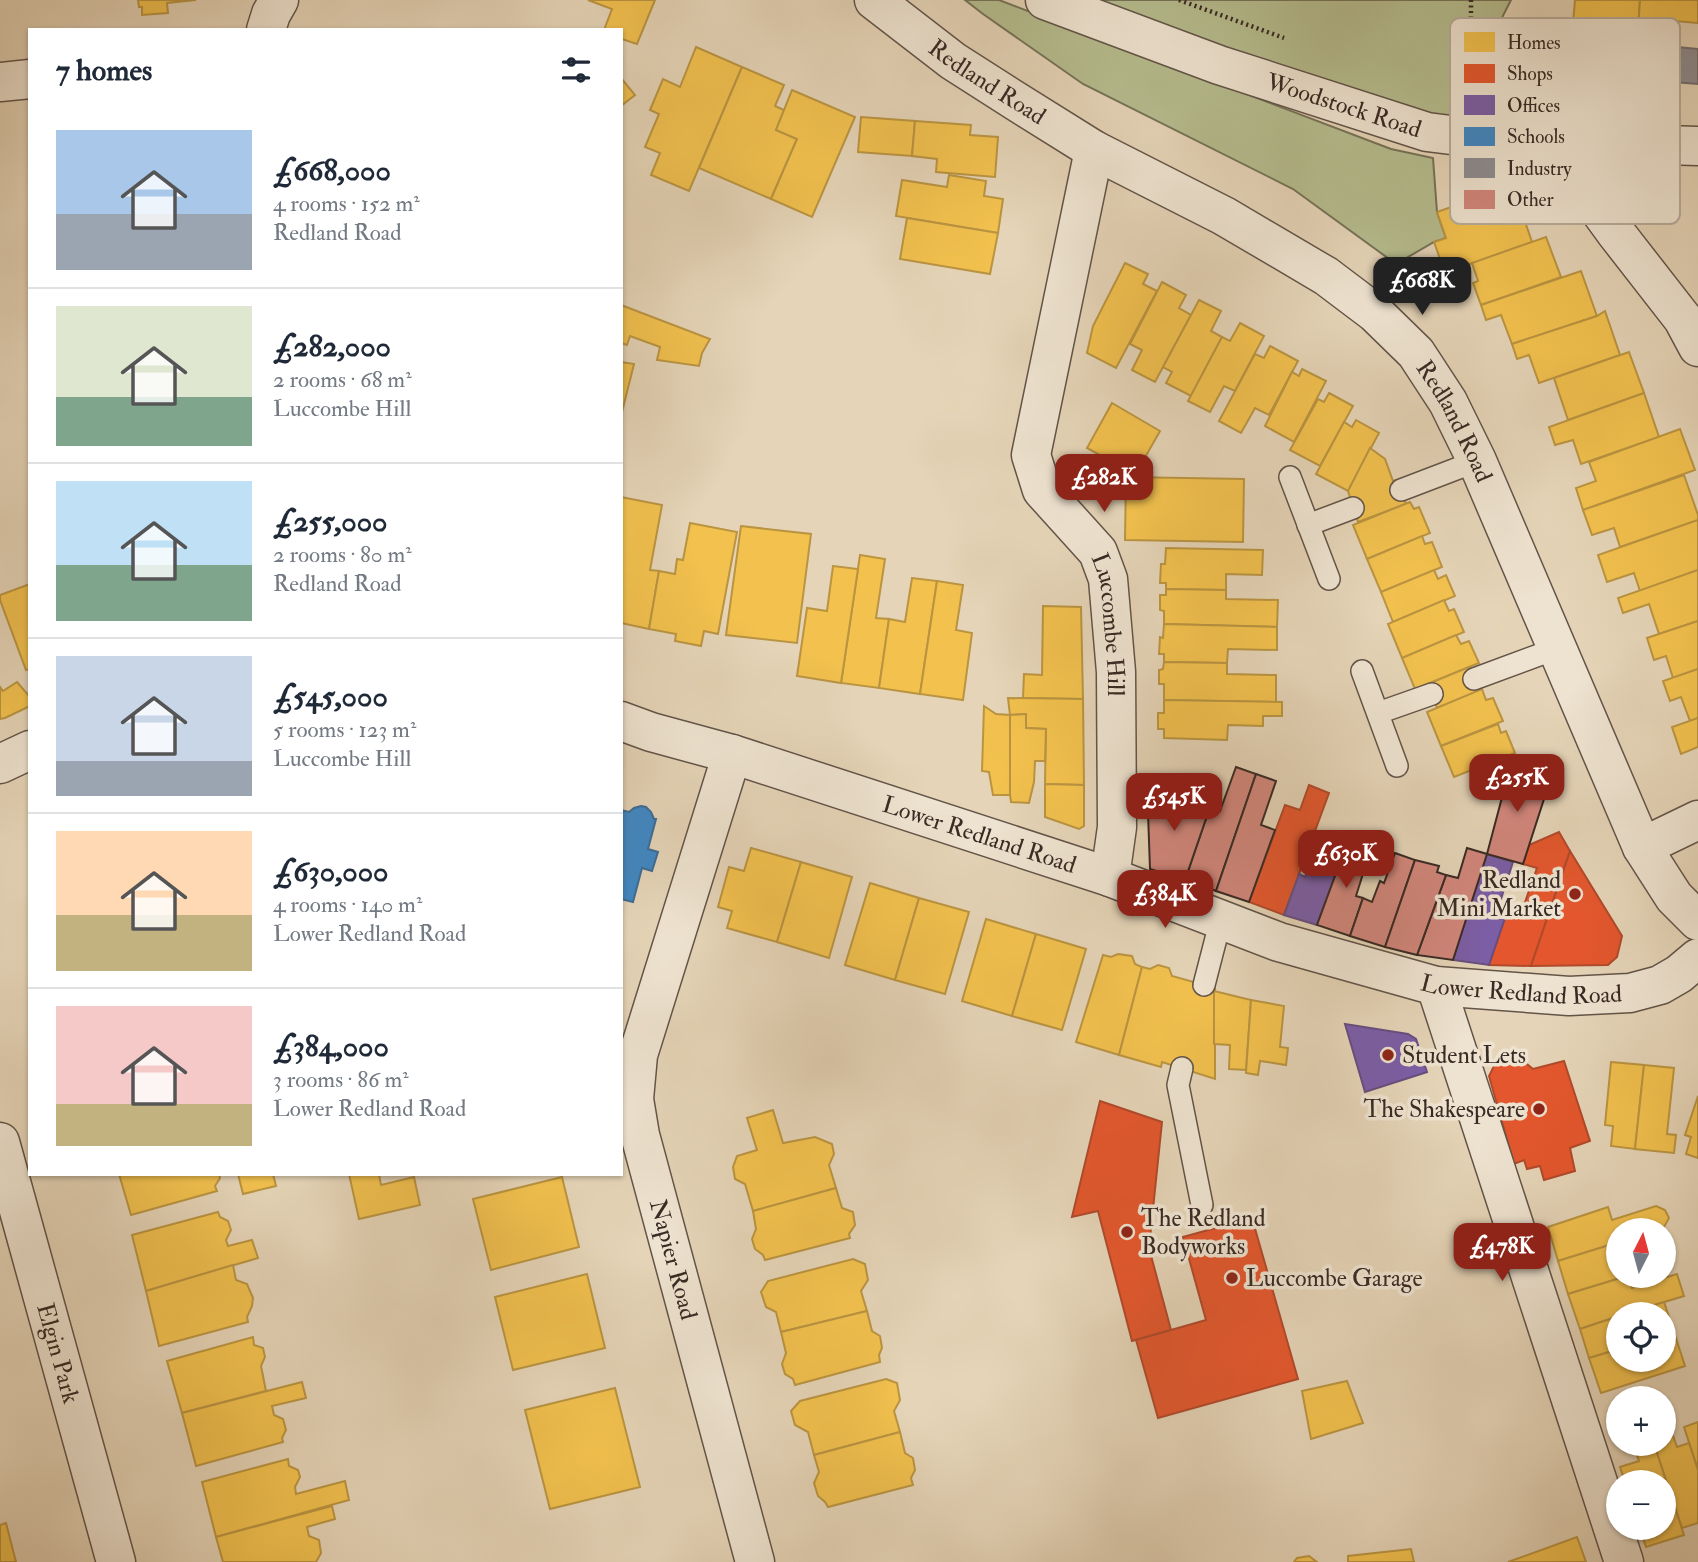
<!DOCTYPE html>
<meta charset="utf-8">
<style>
body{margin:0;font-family:"IM FELL Double Pica",serif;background:#f2f2f3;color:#1f2937;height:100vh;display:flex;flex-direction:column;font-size:26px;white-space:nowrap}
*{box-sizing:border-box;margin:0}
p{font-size:23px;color:#747a83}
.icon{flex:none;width:38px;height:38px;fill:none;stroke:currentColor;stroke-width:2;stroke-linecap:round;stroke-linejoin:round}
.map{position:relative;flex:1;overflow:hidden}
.drawer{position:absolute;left:28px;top:28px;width:595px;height:1148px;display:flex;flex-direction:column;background:#fff;border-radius:0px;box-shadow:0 2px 5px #0004}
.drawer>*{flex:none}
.needle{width:46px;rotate:6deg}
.controls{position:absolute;left:1606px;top:1218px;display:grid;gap:14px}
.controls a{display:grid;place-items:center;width:70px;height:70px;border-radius:50%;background:#fff;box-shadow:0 2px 5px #0004;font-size:35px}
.price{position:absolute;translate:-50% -60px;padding:0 16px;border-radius:14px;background:#8f2418;color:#fff;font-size:23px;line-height:46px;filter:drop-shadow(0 2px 4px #0008)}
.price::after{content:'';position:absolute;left:50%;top:42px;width:21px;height:16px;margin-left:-10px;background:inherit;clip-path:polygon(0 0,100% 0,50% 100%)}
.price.selected{background:#222;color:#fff}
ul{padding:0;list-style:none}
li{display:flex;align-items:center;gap:21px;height:175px;padding:0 28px}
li+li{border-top:2px solid #e0e1e3}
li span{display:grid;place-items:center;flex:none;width:196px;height:140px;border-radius:0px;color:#555}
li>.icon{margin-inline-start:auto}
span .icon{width:84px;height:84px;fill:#fffc;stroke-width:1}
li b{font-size:30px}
h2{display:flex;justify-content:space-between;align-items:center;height:84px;padding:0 28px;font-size:30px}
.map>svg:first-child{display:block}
</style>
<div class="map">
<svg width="1698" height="1562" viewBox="0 0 1698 1562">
<rect width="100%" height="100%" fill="#e5d4b7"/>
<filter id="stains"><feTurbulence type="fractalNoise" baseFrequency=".00286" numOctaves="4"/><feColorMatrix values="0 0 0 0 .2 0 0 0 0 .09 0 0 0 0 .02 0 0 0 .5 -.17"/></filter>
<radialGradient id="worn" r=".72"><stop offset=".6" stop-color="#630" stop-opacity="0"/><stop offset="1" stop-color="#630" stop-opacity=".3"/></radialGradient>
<g fill="#b5bc8e" stroke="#767359" stroke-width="2">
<polygon points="965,0 999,0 1391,149 1433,158 1437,212 1446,238 1434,242 1396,264 1293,189 1083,84 983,14"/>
<polygon points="1090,0 1511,0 1486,49 1463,122 1438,121"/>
</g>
<g fill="#f2c14e" stroke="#ba9441" stroke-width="2">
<polygon points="138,0 196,0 167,3 168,13 142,15 142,7 139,7"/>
<polygon points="588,0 655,0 637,44 622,39 621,41 621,30 604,30 612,9"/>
<polygon points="1575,0 1640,0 1637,44 1608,43 1608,37 1572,34"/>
<polygon points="1640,0 1698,0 1698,23 1675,21 1674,33 1638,30"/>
<polygon points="696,47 742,67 689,191 651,175 660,153 645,147 659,114 650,110 663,79 680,87"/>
<polygon points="742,67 784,85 775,106 784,110 776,130 797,139 771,199 699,168"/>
<polygon points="621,78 635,95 621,106"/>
<polygon points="792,90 855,117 812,217 771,199 797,139 776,130"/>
<polygon points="861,117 915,121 912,156 858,152"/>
<polygon points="915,121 971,125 970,135 998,137 995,177 936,172 937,159 912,156"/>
<polygon points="949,175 986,181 984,196 1003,199 998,233 896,216 902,180 947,187"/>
<polygon points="1493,192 1502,216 1521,210 1532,242 1445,273 1434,242 1446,238 1437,212"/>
<polygon points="907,218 998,233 990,274 900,259"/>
<polygon points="1546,237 1561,277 1481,305 1473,283 1478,281 1472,263"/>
<polygon points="1125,263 1148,274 1143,284 1157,291 1116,368 1087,353 1093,326"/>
<polygon points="1581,271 1597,316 1512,344 1501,315 1486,320 1481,305"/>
<polygon points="1162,282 1186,295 1179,308 1191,315 1155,382 1132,370 1142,350 1130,344"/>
<polygon points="1199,300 1221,311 1211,331 1222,337 1191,396 1166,383 1172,372 1163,367"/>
<polygon points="621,305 710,339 702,353 699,366 657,360 660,347 630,336 627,345 621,343"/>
<polygon points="1605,311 1620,355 1539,383 1529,355 1517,359 1512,344 1597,316"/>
<polygon points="1240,323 1264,336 1235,391 1224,386 1210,412 1188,401 1222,337 1230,341"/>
<polygon points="1270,346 1298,361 1269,415 1255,408 1241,433 1219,421 1255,354 1264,358"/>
<polygon points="1629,352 1644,393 1568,420 1554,378"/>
<polygon points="621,362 634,364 621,416"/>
<polygon points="1302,369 1326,381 1294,442 1265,426 1292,372 1299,376"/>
<polygon points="1329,393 1353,406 1320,466 1290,450 1318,399 1324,402"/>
<polygon points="1644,393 1659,437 1581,464 1573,440 1555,445 1549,427"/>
<polygon points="1112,403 1160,431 1139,468 1129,471 1087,448"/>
<polygon points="1356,420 1379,433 1348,491 1316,474 1344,422 1352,427"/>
<polygon points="1680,429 1695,470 1583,510 1576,488 1596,481 1589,462"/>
<polygon points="1370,448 1385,459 1393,481 1397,480 1406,504 1358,522 1348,491"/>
<polygon points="1684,475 1698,515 1698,520 1620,547 1614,528 1592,535 1583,510"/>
<polygon points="1126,477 1244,479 1243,542 1125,540"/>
<polygon points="621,497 662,505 650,570 659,571 649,629 621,623"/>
<polygon points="1410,502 1414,509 1419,507 1430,533 1367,559 1353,525"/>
<polygon points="1698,520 1698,570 1640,591 1634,573 1607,582 1598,555"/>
<polygon points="690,523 737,532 718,634 704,631 701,646 675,641 676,634 649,629 659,571 675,574 677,559 683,560"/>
<polygon points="741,526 811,534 797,643 726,635"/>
<polygon points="1422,536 1425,544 1432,542 1442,567 1381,592 1367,559"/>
<polygon points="1166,548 1263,550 1262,575 1226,574 1226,590 1166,589 1166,583 1160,583 1161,564 1165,564"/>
<polygon points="860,555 885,559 876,618 889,619 879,688 841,683"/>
<polygon points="833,566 858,569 841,683 797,676 807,608 827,611"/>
<polygon points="1434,570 1438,579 1446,575 1455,596 1393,622 1381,592"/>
<polygon points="1698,570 1698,621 1659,634 1649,604 1623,613 1618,598"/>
<polygon points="912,578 937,581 920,694 879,688 889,619 905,622"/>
<polygon points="937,581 963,585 956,630 972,633 963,700 920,694"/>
<polygon points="30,584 30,669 26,670 0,600 0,595"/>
<polygon points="1166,589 1226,590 1226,599 1278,600 1277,627 1164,624 1164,611 1160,610 1160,595 1166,595"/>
<polygon points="1444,600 1449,611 1454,609 1464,632 1402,658 1388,624"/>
<polygon points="1043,606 1081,607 1083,699 1023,698 1024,674 1042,675"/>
<polygon points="1698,621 1698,669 1673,678 1666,656 1654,660 1647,638"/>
<polygon points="1164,624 1277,627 1277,650 1228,649 1227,663 1164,662 1164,654 1159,654 1160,637 1163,638"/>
<polygon points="1456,635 1461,644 1469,641 1479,663 1415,689 1402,658"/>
<polygon points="1164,662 1227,663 1227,674 1276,675 1276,702 1164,700 1164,684 1159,684 1159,670 1163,669"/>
<polygon points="1469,667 1479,691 1437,708 1428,684"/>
<polygon points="1698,669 1698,718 1690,721 1681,697 1670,701 1663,681"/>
<polygon points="17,682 30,697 30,706 5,718 0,719 0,687 3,691"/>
<polygon points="1482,689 1486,700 1493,698 1503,721 1441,746 1427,712"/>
<polygon points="1008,698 1083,699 1084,785 1045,784 1046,729 1026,728 1026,714 1010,715"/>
<polygon points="1164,700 1282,702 1282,716 1263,716 1263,726 1228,725 1227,740 1164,738 1164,729 1158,729 1158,713 1164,713"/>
<polygon points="984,706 996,714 1010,715 1010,795 993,795 989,772 982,771"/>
<polygon points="1026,714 1026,728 1046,729 1045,761 1035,761 1034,782 1029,803 1011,802 1010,795 1010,715"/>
<polygon points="1698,718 1698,747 1681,754 1672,727"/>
<polygon points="1498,724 1501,733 1506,731 1515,753 1454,777 1441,746"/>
<polygon points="1045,784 1084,785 1084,826 1079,829 1045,817"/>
<polygon points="751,848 801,862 777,942 727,928 732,911 718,907 729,867 744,871"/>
<polygon points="801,862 852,877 829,958 777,942"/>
<polygon points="870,883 919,898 895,980 845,965"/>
<polygon points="919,898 969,912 945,994 895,980"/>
<polygon points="986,919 1036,934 1012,1016 962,1001"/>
<polygon points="1036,934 1086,949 1062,1030 1012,1016"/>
<polygon points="1118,954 1132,956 1135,964 1142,967 1119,1055 1076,1042 1103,955 1111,957"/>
<polygon points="1158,965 1169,968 1172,976 1215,988 1215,1079 1162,1062 1161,1067 1119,1055 1142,967 1150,969"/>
<polygon points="1214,991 1251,1000 1246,1070 1229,1069 1230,1045 1214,1044"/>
<polygon points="1251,1000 1284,1006 1280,1047 1288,1048 1286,1065 1260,1061 1258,1075 1246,1073"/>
<polygon points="1611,1062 1644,1065 1635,1149 1611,1146 1613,1126 1605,1125"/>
<polygon points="1644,1065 1674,1068 1667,1134 1676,1135 1674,1153 1635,1149"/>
<polygon points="1698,1096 1698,1158 1686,1154 1691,1137 1685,1135"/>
<polygon points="773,1110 783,1143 815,1137 832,1144 834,1154 829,1165 836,1188 753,1211 745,1184 735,1179 733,1167 737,1156 757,1150 747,1118"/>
<polygon points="119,1174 219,1174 220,1178 215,1186 217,1191 131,1215"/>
<polygon points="238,1174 273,1174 276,1186 243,1194"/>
<polygon points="349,1174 379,1174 381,1185 414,1177 420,1205 359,1219"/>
<polygon points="562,1177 579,1247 491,1270 473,1199"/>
<polygon points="836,1188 842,1208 853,1212 855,1225 849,1234 850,1238 765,1260 763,1255 755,1249 752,1239 756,1229 753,1211"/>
<polygon points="1656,1206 1665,1210 1669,1218 1664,1227 1655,1230 1619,1230 1619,1242 1558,1261 1548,1227 1608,1207 1612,1220"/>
<polygon points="218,1212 220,1217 228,1221 231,1230 226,1240 228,1246 252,1240 258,1258 146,1291 132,1235"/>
<polygon points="1619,1242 1619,1276 1627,1276 1568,1294 1558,1261"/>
<polygon points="853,1259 865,1264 868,1280 861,1291 867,1311 781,1332 776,1312 766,1307 761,1292 768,1281"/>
<polygon points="233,1265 236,1280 247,1284 253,1298 252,1306 247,1317 248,1322 159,1346 146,1291"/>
<polygon points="587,1274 605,1348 513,1370 495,1297"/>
<polygon points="1677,1274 1684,1296 1625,1314 1619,1314 1619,1316 1580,1329 1568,1294 1627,1276 1629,1276 1632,1288"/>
<polygon points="1664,1302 1674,1332 1664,1335 1664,1314 1625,1314"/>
<polygon points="867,1311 872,1331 880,1336 882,1348 879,1355 880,1362 795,1385 793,1379 785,1374 782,1364 786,1353 781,1332"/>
<polygon points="1619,1316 1619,1349 1589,1358 1580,1329"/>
<polygon points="1674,1332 1685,1366 1601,1393 1589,1358 1619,1349 1619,1360 1664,1360 1664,1335"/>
<polygon points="253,1337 254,1345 263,1348 265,1357 261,1366 266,1391 182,1413 167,1361"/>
<polygon points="886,1379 897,1383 900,1400 894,1411 900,1432 814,1455 808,1432 795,1425 791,1411 800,1401"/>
<polygon points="1347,1381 1363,1423 1311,1439 1302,1391"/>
<polygon points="302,1382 306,1398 272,1406 274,1415 283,1419 286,1430 282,1438 283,1442 196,1466 182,1413"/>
<polygon points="615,1388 640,1487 550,1509 525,1410"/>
<polygon points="1698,1422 1698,1470 1684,1427"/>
<polygon points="1671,1430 1677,1447 1689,1443 1698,1470 1698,1523 1682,1528 1654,1444 1664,1444 1664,1433"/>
<polygon points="900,1432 905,1453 913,1458 915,1470 911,1478 913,1485 828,1507 825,1502 818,1496 814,1483 819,1472 814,1455"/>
<polygon points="1633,1444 1654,1444 1684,1535 1646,1547 1640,1528 1664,1528 1664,1482 1625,1482 1620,1467 1639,1461"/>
<polygon points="288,1459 289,1466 298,1470 300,1477 295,1487 296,1494 345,1481 349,1500 216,1537 202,1482"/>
<polygon points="332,1506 335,1519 307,1527 309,1536 319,1540 321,1553 316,1562 223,1562 216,1537"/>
<polygon points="6,1523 16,1562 0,1562 0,1525"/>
<polygon points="1577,1537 1586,1562 1508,1562"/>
<polygon points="1411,1549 1414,1562 1348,1562 1348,1556"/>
<polygon points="1309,1556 1317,1562 1294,1562 1297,1558"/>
</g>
<g fill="#e4572e" stroke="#b04a2b" stroke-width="2">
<polygon points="1309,785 1329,793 1284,915 1249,902 1285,805 1300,810"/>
<polygon points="1559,832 1570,851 1531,966 1489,965 1509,906 1523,908 1537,868 1523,864 1529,845"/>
<polygon points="1570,851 1622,936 1617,957 1608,965 1531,966"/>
<polygon points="1515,1054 1533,1069 1564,1061 1590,1141 1570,1148 1575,1171 1544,1180 1540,1166 1527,1169 1524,1160 1514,1164 1489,1076 1497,1060"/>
<polygon points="1100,1101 1162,1122 1149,1248 1171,1330 1132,1341 1098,1211 1072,1217"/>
<polygon points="1252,1218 1298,1379 1158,1418 1136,1340 1206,1320 1183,1237"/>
</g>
<g fill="#7b5ea7" stroke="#674e80" stroke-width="2">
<polygon points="1331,831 1349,838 1317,925 1284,915 1299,874 1305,877 1311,861 1319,864"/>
<polygon points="1487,854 1513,862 1499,905 1509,906 1489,965 1453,960"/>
<polygon points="1345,1024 1408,1034 1416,1039 1427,1072 1365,1092"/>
</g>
<polygon fill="#3f88c5" stroke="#3d6c95" stroke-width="2" points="641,806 646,807 651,812 654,819 656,819 648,849 658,852 652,871 642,868 633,902 621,899 621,810 629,812 634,808"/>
<polygon fill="#8d8d92" stroke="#746f71" stroke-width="2" points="1677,47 1698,49 1698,84 1674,82"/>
<g fill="#d1867b" stroke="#382a24" stroke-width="2">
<polygon points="1525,757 1544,799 1523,864 1487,854 1509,771 1507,764"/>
<polygon points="1236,767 1256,774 1216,891 1185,880 1210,807 1220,811"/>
<polygon points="1256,774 1276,781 1261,825 1275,830 1249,902 1216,891"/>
<polygon points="1156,790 1210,807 1185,880 1150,869 1148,813"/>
<polygon points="1349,838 1372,845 1356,896 1363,898 1350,936 1317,925"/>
<polygon points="1467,848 1487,854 1453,960 1417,955 1446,875 1458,878"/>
<polygon points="1395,853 1415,860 1385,947 1350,936 1363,898 1372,902 1380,881 1384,883"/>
<polygon points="1415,860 1439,866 1437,872 1446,875 1417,955 1385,947"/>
</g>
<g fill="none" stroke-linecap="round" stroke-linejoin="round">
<g stroke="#635449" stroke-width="24">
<g id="service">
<polyline points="1290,477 1329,579"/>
<polyline points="1401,490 1477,461"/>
<polyline points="1308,525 1353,508"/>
<polyline points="1362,671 1397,766"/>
<polyline points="1474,679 1558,648"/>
<polyline points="1378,713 1432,694"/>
<polyline points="1204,985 1221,919"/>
<polyline points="1182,1068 1178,1085 1202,1205"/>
</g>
</g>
<g stroke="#635449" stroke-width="41">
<g id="minor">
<path id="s1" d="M1045,0L1219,65L1427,132L1491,140L1698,146"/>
<polyline points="266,30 271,14 279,0"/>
<polyline points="0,82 30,79"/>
<polyline points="1549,141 1616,233 1683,319 1698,347"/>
<path id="s2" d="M1094,150L1031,455L1042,490L1098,552L1108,579L1116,672L1117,827L1110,877"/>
<path id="s3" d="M621,721L651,732L732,754L1110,877L1279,942L1436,986L1569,996L1630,993L1660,985L1679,974L1698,958"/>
<path id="s4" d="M732,754L638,1055L634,1099L640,1135L755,1562"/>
<polyline points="0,764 30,750"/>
<polyline points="1642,847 1698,820"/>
<polyline points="1436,986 1624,1562"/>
<path id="s5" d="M0,1142L116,1562"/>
</g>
</g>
<g stroke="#635449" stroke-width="41">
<g id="tertiary">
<path id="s6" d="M874,0L953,61L1014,100L1094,150L1224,216L1326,276L1375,313L1416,353L1448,402L1477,461L1642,847L1674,897L1698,921"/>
</g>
</g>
<g stroke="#382a24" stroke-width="4.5" stroke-dasharray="2 3.5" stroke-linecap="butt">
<polyline points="1179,0 1284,38"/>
<polyline points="1471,0 1471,90"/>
<polyline points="1461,91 1471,90"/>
</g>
<use href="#service" stroke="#eee3d0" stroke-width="21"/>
<use href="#minor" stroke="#eee3d0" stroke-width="38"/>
<use href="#tertiary" stroke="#eee3d0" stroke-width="38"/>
</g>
<g fill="#8f2418" stroke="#eee3d0" stroke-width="2.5">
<circle cx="1575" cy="894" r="7"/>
<circle cx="1388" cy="1055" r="7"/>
<circle cx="1539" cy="1109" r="7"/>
<circle cx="1127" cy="1232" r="7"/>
<circle cx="1232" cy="1278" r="7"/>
</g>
<g text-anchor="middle" stroke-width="7" stroke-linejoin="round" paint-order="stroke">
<g font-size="24" fill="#382a24" stroke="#eee3d0">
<text dy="8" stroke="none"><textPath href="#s6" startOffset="140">Redland Road</textPath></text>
<text dy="8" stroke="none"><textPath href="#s1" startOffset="317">Woodstock Road</textPath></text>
<text dy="8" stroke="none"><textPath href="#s6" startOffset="728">Redland Road</textPath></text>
<text dy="8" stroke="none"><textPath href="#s2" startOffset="506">Luccombe Hill</textPath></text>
<text dy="8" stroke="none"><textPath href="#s3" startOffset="376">Lower Redland Road</textPath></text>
<text dy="8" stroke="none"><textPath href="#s3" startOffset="943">Lower Redland Road</textPath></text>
<text dy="8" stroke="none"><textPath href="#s4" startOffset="525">Napier Road</textPath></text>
<text dy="8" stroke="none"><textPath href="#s5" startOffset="219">Elgin Park</textPath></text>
</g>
<g font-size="24" fill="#382a24" stroke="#eee3d0" text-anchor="start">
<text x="1561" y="888" text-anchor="end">Redland<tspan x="1561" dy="28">Mini Market</tspan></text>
<text x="1402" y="1063">Student Lets</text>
<text x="1525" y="1117" text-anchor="end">The Shakespeare</text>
<text x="1141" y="1226">The Redland<tspan x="1141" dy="28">Bodyworks</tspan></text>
<text x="1246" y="1286">Luccombe Garage</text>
</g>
</g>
<rect x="1450" y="18" width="230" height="206" rx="10" fill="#eee3d0" stroke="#b7ac9c" stroke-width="2"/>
<rect x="1464" y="32" width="31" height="20" fill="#f2c14e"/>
<rect x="1464" y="64" width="31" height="19" fill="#e4572e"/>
<rect x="1464" y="95" width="31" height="20" fill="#7b5ea7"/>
<rect x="1464" y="127" width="31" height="19" fill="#3f88c5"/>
<rect x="1464" y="158" width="31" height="20" fill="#8d8d92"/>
<rect x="1464" y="190" width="31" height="19" fill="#d1867b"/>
<g font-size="19" fill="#382a24">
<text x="1507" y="49">Homes</text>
<text x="1507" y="80">Shops</text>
<text x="1507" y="112">Offices</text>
<text x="1507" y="143">Schools</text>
<text x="1507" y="175">Industry</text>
<text x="1507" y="206">Other</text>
</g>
<rect width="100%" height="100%" filter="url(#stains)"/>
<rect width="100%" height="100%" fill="url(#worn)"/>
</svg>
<div class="controls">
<a><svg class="needle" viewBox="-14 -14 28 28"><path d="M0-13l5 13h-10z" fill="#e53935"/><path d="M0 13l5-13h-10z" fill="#747a83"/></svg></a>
<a><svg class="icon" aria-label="locate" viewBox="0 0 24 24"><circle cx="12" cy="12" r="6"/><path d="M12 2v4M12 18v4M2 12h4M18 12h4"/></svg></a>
<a>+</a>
<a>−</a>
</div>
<b class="price selected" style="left:1422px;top:317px">£668K</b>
<b class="price" style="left:1104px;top:514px">£282K</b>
<b class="price" style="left:1517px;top:814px">£255K</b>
<b class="price" style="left:1174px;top:833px">£545K</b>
<b class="price" style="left:1346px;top:890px">£630K</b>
<b class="price" style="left:1165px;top:930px">£384K</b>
<b class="price" style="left:1502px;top:1283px">£478K</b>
<section class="drawer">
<h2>7 homes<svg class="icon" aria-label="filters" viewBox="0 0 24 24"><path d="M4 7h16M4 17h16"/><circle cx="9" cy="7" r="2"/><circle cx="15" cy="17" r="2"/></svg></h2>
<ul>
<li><span style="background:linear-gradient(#a9c7e8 60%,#9aa5b1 0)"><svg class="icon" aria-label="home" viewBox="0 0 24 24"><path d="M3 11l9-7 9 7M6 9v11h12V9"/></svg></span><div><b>£668,000</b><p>4 rooms · 152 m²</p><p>Redland Road</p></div></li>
<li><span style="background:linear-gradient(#dfe7d0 65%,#7fa58c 0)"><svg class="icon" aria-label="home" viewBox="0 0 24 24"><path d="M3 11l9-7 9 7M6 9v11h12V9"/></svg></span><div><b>£282,000</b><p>2 rooms · 68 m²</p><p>Luccombe Hill</p></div></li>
<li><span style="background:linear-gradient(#bfe0f5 60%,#7fa58c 0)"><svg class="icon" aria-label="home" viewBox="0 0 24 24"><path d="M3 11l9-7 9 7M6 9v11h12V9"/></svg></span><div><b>£255,000</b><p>2 rooms · 80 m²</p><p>Redland Road</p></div></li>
<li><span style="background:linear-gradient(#c9d6e8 75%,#9aa5b1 0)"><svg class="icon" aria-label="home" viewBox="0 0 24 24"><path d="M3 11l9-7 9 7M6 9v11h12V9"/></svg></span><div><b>£545,000</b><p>5 rooms · 123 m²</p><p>Luccombe Hill</p></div></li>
<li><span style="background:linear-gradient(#ffd9b3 60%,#c2b280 0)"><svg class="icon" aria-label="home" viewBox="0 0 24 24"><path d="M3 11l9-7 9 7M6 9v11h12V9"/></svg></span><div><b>£630,000</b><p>4 rooms · 140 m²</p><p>Lower Redland Road</p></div></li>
<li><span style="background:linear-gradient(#f6c9c9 70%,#c2b280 0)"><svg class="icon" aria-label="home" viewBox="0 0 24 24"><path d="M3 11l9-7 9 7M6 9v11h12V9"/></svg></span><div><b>£384,000</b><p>3 rooms · 86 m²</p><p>Lower Redland Road</p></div></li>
</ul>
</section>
</div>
